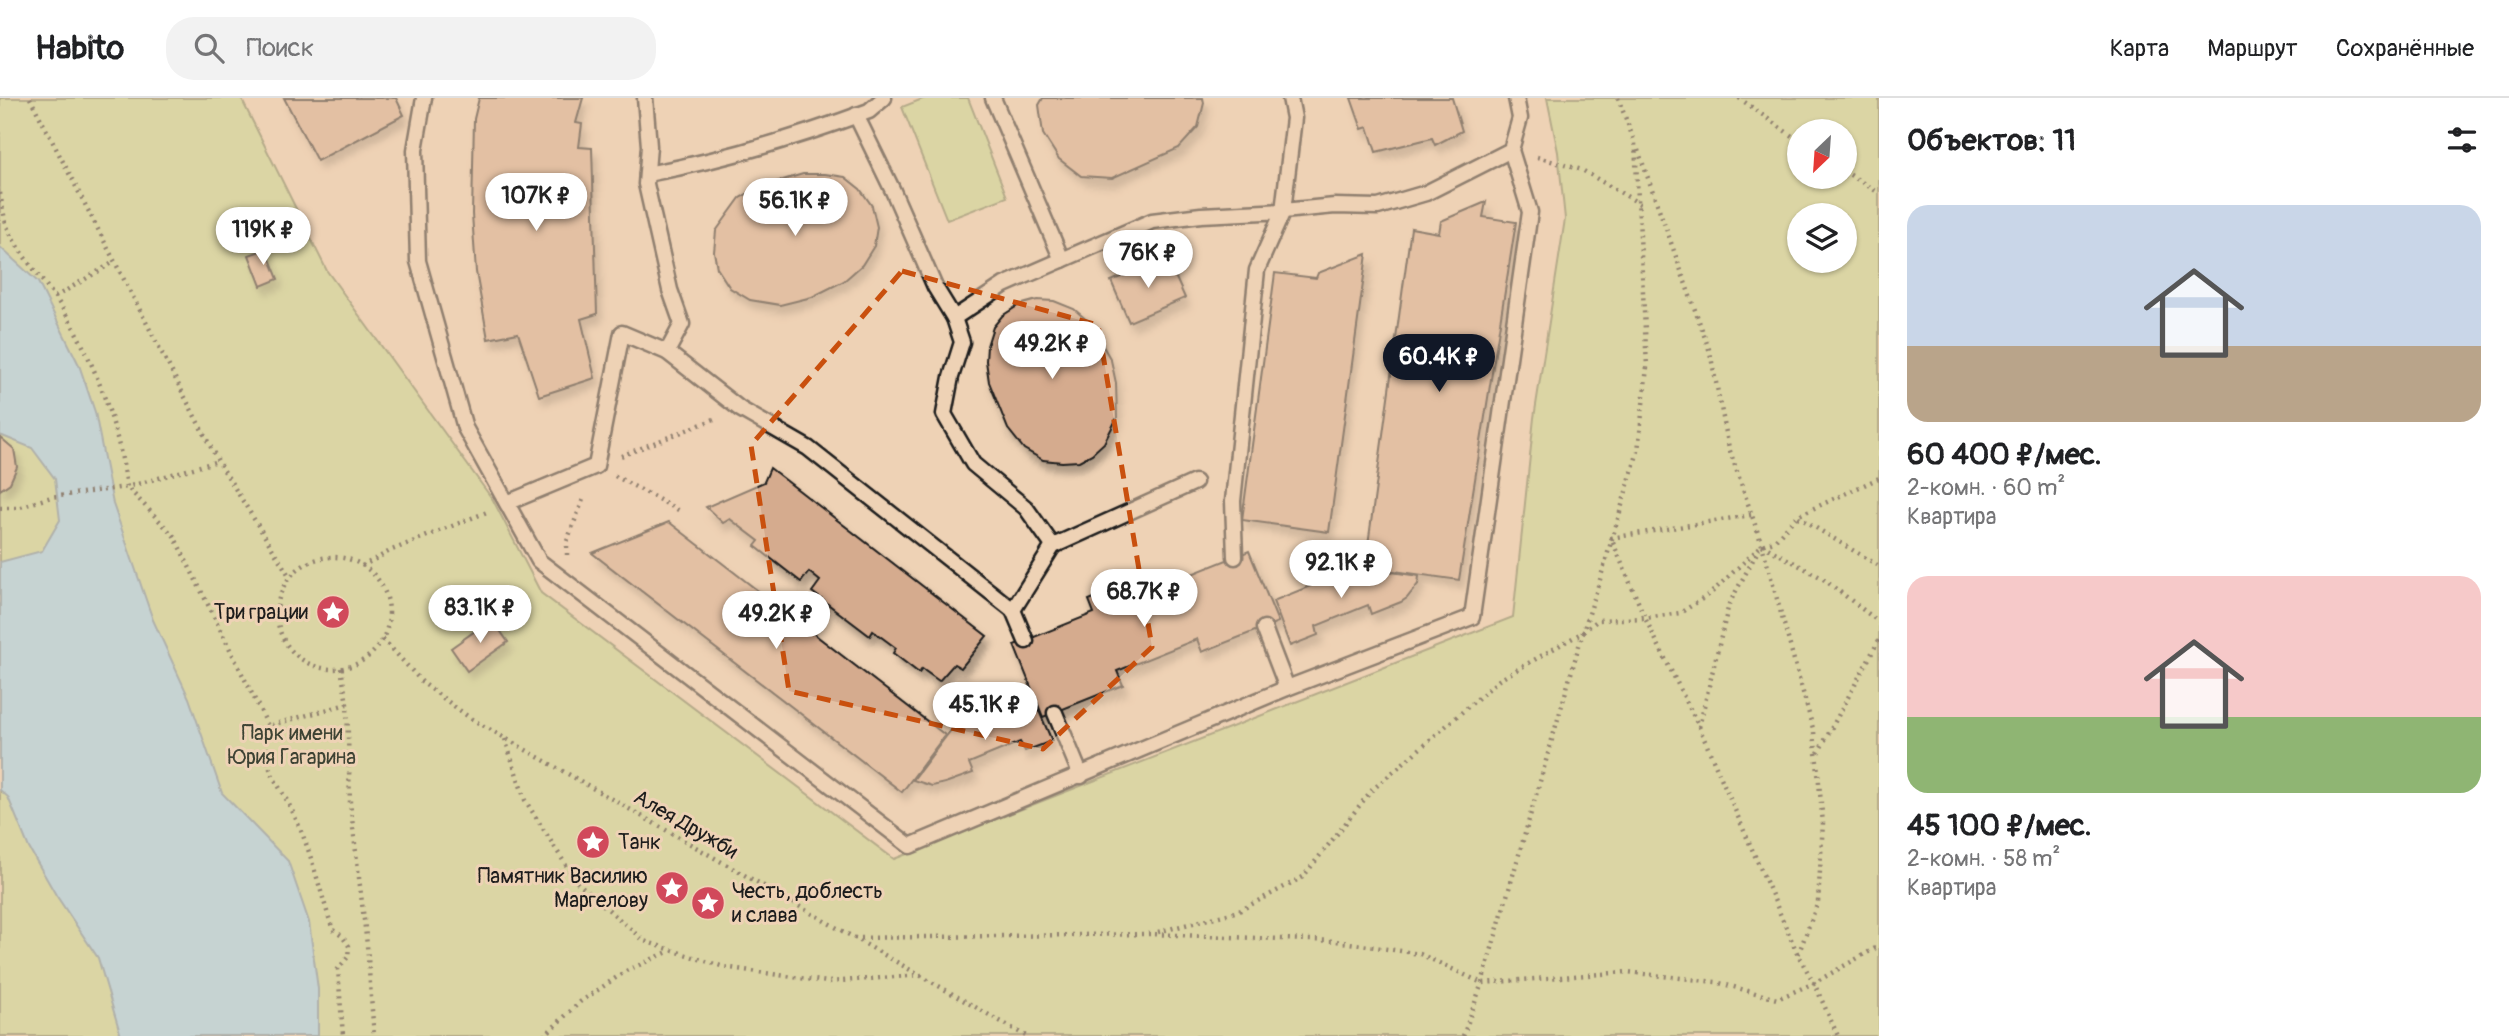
<!DOCTYPE html>
<html lang="ru">
<meta charset="utf-8">
<style>
body{margin:0;font-family:Pangolin,sans-serif;background:#f2f2f2;color:#202124;height:100vh;display:flex;flex-direction:column;font-size:26px;white-space:nowrap}
*{box-sizing:border-box;margin:0}
p{font-size:23px;color:#757577}
.icon{flex:none;width:38px;height:38px;fill:none;stroke:currentColor;stroke-width:2;stroke-linecap:round;stroke-linejoin:round}
.map{position:relative;flex:1;overflow:hidden}
.panel{display:flex;flex-direction:column;background:#fff;width:630px}
.panel>*{flex:none}
.needle{width:46px;rotate:205deg}
.controls{position:absolute;left:1787px;top:21px;display:grid;gap:14px}
.controls a{display:grid;place-items:center;width:70px;height:70px;border-radius:50%;background:#fff;box-shadow:0 2px 5px #0004;font-size:35px}
.price{position:absolute;translate:-50% -60px;padding:0 16px;border-radius:24px;background:#fff;color:#222;font-size:23px;line-height:46px;filter:drop-shadow(0 2px 4px #0008)}
.price::after{content:'';position:absolute;left:50%;top:42px;width:21px;height:16px;margin-left:-10px;background:inherit;clip-path:polygon(0 0,100% 0,50% 100%)}
.price.on{background:#111827;color:#fff}
ul{padding:0;list-style:none}
li{display:grid;align-content:center;gap:14px;height:371px;padding:0 28px}
li span{display:grid;place-items:center;height:217px;border-radius:21px;color:#555}
li>.icon{margin-inline-start:auto}
span .icon{width:126px;height:126px;fill:#fffc;stroke-width:1}
li b{font-size:30px}
h2{display:flex;justify-content:space-between;align-items:center;height:84px;padding:0 28px;font-size:30px}
header{display:flex;align-items:center;gap:42px;box-sizing:border-box;height:98px;padding:0 35px;background:#fff;border-bottom:2px solid #e0e0e0}
header strong{font-size:33px}
nav{display:flex;gap:38px;margin-inline-start:auto;font-size:24px}
.search{width:490px;height:63px;background:#f2f2f2;display:flex;align-items:center;gap:18px;box-sizing:border-box;padding:0 24px;border-radius:28px;color:#757577;font-size:26px}
main{display:flex;flex:1;min-height:0}
.map>svg:first-child{display:block}
</style>
<header>
<strong>Habito</strong>
<div class="search"><svg class="icon" aria-label="search" viewBox="0 0 24 24"><circle cx="10" cy="10" r="6"/><path d="M15 15l6 6"/></svg>Поиск</div>
<nav><a>Карта</a><a>Маршрут</a><a>Сохранённые</a></nav>
</header>
<main>
<div class="map">
<svg width="1879" height="938" viewBox="0 0 1879 938">
<defs>
<filter id="shadow"><feDropShadow dx="4.5" dy="8" stdDeviation="3.5" flood-color="#0004"/></filter>
</defs>
<rect width="100%" height="100%" fill="#eed2b5"/>
<filter id="ink" filterUnits="userSpaceOnUse"><feTurbulence type="fractalNoise" baseFrequency=".0143" numOctaves="2"/><feDisplacementMap in="SourceGraphic" scale="14" xChannelSelector="R" yChannelSelector="G"/><feConvolveMatrix kernelMatrix="1 2 1 2 8 2 1 2 1" color-interpolation-filters="sRGB"/></filter>
<g filter="url(#ink)">
<g fill="#c3da90" stroke="#707b56" stroke-width="2" fill-rule="evenodd">
<path d="M0,0H241L327,173L493,402L541,495L894,761L1513,519L1534,320L1565,121L1558,54L1547,0H1879V938H0ZM1799,33H1844V79H1799ZM1799,117H1844V163H1799Z"/>
<polygon points="925,0 968,0 1007,99 947,122 902,9"/>
</g>
<polygon fill="#95d4f7" stroke="#658a9f" stroke-width="2" points="0,149 38,184 79,267 95,314 113,406 153,522 189,600 222,695 288,763 309,824 318,891 318,938 121,938 98,860 56,797 29,750 8,699 0,692 0,464 42,453 60,422 55,381 32,350 0,337"/>
<g fill="#d5ab8e" stroke="#1c1c1c" stroke-width="2" filter="url(#shadow)">
<polygon points="284,0 396,0 404,17 317,63"/>
<polygon points="479,0 583,0 576,25 582,26 579,49 592,50 597,216 581,221 595,280 539,298 518,235 488,241 476,174 472,116 474,21"/>
<polygon points="1043,0 1203,0 1204,5 1198,29 1179,50 1112,80 1081,78 1059,61 1043,36 1039,7"/>
<polygon points="1351,0 1452,0 1462,33 1435,47 1432,40 1376,54 1368,29 1362,31"/>
<polygon points="803,76 825,76 845,79 860,91 872,108 877,129 874,148 862,167 844,183 812,199 780,207 750,202 730,190 717,170 714,154 716,133 740,100 759,89"/>
<polygon points="1486,104 1483,119 1516,124 1459,482 1365,469 1411,130 1439,135 1441,123"/>
<polygon points="266,151 278,181 261,188 249,157"/>
<polygon points="1367,156 1329,434 1242,422 1275,175 1316,180 1318,175"/>
<polygon points="1167,160 1185,200 1129,224 1111,183"/>
<polygon points="1037,202 1054,203 1074,211 1089,224 1111,262 1116,285 1117,320 1104,345 1092,356 1079,363 1062,364 1043,362 1024,351 1008,331 989,284 986,263 987,248 993,229 1002,218 1019,207"/>
<polygon points="0,339 14,351 17,369 10,385 0,392"/>
<polygon points="770,370 987,538 961,570 954,566 939,583 922,571 919,575 893,555 896,550 873,533 870,538 812,494 820,483 809,474 801,484 755,448 759,443 730,421 723,425 706,409 764,384"/>
<polygon points="669,424 945,637 902,694 592,455"/>
<polygon points="1249,453 1278,524 1202,554 1197,541 1117,573 1123,587 1043,619 1014,547 1094,515 1089,502 1166,470 1172,484"/>
<polygon points="1357,469 1419,478 1418,486 1407,500 1401,504 1371,516 1368,507 1316,528 1318,537 1290,548 1273,503"/>
<polygon points="492,521 508,544 467,573 451,550"/>
<polygon points="1033,599 1052,643 1025,653 1020,644 969,665 973,675 945,685 932,688 913,682 951,632"/>
</g>
<g fill="none" stroke-linecap="round" stroke-linejoin="round">
<g stroke="#1c1c1c" stroke-width="19">
<g id="lane">
<polyline points="424,0 415,52 418,163 465,330 539,463 910,748 1287,590 1472,519 1530,114 1511,52 1520,20 1516,0"/>
<polyline points="645,0 649,48 646,86 670,192 682,226 667,254"/>
<polyline points="993,0 1062,162"/>
<polyline points="1290,0 1294,20 1283,113 1335,108 1378,109 1426,95 1511,52"/>
<polyline points="856,17 893,93 935,189 954,220 962,244 951,279 944,316 973,366 1026,410 1053,448"/>
<path d="M647,76C723,62 796,40 869,13L884,0"/>
<polyline points="954,220 1004,187 1152,123 1201,117 1283,113 1257,172 1233,403 1235,459"/>
<polyline points="507,405 596,368 622,235 667,254 740,311 808,350 1013,512"/>
<polyline points="1264,530 1287,590"/>
<polyline points="1026,543 1013,512 1053,448 1195,384"/>
<polyline points="1055,615 1081,678"/>
</g>
</g>
<g stroke="#1c1c1c" stroke-width="4.5" stroke-dasharray="2 5" stroke-linecap="butt">
<polyline points="30,0 218,363 290,479"/>
<polyline points="1739,0 1799,43"/>
<polyline points="1638,52 1710,254 1729,350 1762,447 1814,634 1823,725 1818,804 1798,857"/>
<polyline points="1537,59 1582,72 1640,106"/>
<polyline points="1844,73 1879,95"/>
<path d="M0,95C3,110 4,124 11,137C24,162 45,184 61,208C94,261 118,327 127,389L218,363"/>
<polyline points="55,199 114,164"/>
<polyline points="621,358 717,320"/>
<polyline points="615,378 682,414"/>
<polyline points="0,410 17,410 51,399 127,389 174,438 268,628 347,606"/>
<polyline points="1751,417 1611,440 1645,520 1699,629 1798,857 1814,885 1838,938"/>
<polyline points="1798,419 1879,468"/>
<polyline points="1762,447 1822,480 1879,524"/>
<polyline points="567,457 567,443 584,399"/>
<circle cx="333" cy="515" r="56"/>
<polyline points="362,468 392,452 487,414"/>
<polyline points="383,541 423,585 470,620 1026,938"/>
<polyline points="341,570 347,606 350,704 367,847 374,938"/>
<path d="M268,628C262,678 277,678 295,719C311,752 321,797 333,832L342,838L349,848L348,859L338,871L343,938"/>
<polyline points="1699,629 1729,506 1759,451"/>
<polyline points="505,641 525,702 576,783 644,843 724,869 828,884 922,877"/>
<polyline points="1818,655 1879,542"/>
<polyline points="1158,834 1239,813 1303,779 1371,693 1499,582 1583,534 1598,522 1645,520 1680,515 1710,496 1762,447 1774,443 1797,418 1879,380"/>
<polyline points="854,840 1150,836 1336,843 1420,856 1482,885 1627,874 1716,884 1777,901 1814,885 1879,848"/>
<polyline points="544,938 580,904 626,873 670,853"/>
<polyline points="1463,938 1482,885 1583,534 1599,485 1638,353 1647,269 1635,45 1618,0"/>
</g>
<use href="#lane" stroke="#eed2b5" stroke-width="14"/>
</g>
</g>
<path d="M0 0H1879V938H0ZM902,173L1098,227L1152,549L1043,651L789,593L751,347Z" fill="#eed2b5" fill-opacity=".55" fill-rule="evenodd"/>
<path fill="none" stroke="#c9500e" stroke-width="5" stroke-dasharray="14 9" stroke-linejoin="round" d="M902,173L1098,227L1152,549L1043,651L789,593L751,347Z"/>
<defs>
<g id="sight-disc" transform="scale(1.75)"><circle r="9.5" fill="#d1495b" stroke="#eed2b5"/><path d="M0-6L1.8-2.2L6-1.7L2.9 1.2L3.7 5.4L0 3.3L-3.7 5.4L-2.9 1.2L-6-1.7L-1.8-2.2Z" fill="#fff"/></g>
</defs>
<g fill-rule="evenodd">
<use href="#sight-disc" x="333" y="514"/>
<use href="#sight-disc" x="593" y="744"/>
<use href="#sight-disc" x="672" y="790"/>
<use href="#sight-disc" x="708" y="805"/>
</g>
<g text-anchor="middle" stroke-width="6" stroke-linejoin="round" paint-order="stroke">
<g font-size="21" fill="#1c1c1c" stroke="#eed2b5" text-anchor="end">
<text x="308" y="521">Три грации</text>
<text x="618" y="751" text-anchor="start">Танк</text>
<text x="648" y="785">Памятник Василию<tspan x="648" dy="24">Маргелову</tspan></text>
<text x="732" y="800" text-anchor="start">Честь, доблесть<tspan x="732" dy="24">и слава</tspan></text>
</g>
<g font-size="21" fill="#3d4233" stroke="#eed2b5">
<text x="292" y="642">Парк имени<tspan x="292" dy="24">Юрия Гагарина</tspan></text>
</g>
<g font-size="21" fill="#1c1c1c" stroke="#eed2b5">
<text transform="translate(686 726) rotate(30)" y="7">Алея Дружби</text>
</g>
</g>
</svg>
<div class="controls">
<a><svg class="needle" viewBox="-14 -14 28 28"><path d="M0-13l5 13h-10z" fill="#e53935"/><path d="M0 13l5-13h-10z" fill="#757577"/></svg></a>
<a><svg class="icon" aria-label="layers" viewBox="0 0 24 24"><path d="M12 4l9 5-9 5-9-5zM3 14l9 5 9-5"/></svg></a>
</div>
<b class="price" style="left:536px;top:135px">107K ₽</b>
<b class="price" style="left:795px;top:140px">56.1K ₽</b>
<b class="price" style="left:263px;top:169px">119K ₽</b>
<b class="price" style="left:1148px;top:192px">76K ₽</b>
<b class="price" style="left:1052px;top:283px">49.2K ₽</b>
<b class="price on" style="left:1439px;top:296px">60.4K ₽</b>
<b class="price" style="left:1341px;top:502px">92.1K ₽</b>
<b class="price" style="left:1144px;top:531px">68.7K ₽</b>
<b class="price" style="left:480px;top:547px">83.1K ₽</b>
<b class="price" style="left:776px;top:553px">49.2K ₽</b>
<b class="price" style="left:985px;top:644px">45.1K ₽</b>
</div>
<section class="panel">
<h2>Объектов: 11<svg class="icon" aria-label="filters" viewBox="0 0 24 24"><path d="M4 7h16M4 17h16"/><circle cx="9" cy="7" r="2"/><circle cx="15" cy="17" r="2"/></svg></h2>
<ul>
<li><span style="background:linear-gradient(#c9d6e8 65%,#b9a48a 0)"><svg class="icon" aria-label="home" viewBox="0 0 24 24"><path d="M3 11l9-7 9 7M6 9v11h12V9"/></svg></span><div><b>60 400 ₽/мес.</b><p>2-комн. · 60 m²</p><p>Квартира</p></div></li>
<li><span style="background:linear-gradient(#f6c9c9 65%,#8fb573 0)"><svg class="icon" aria-label="home" viewBox="0 0 24 24"><path d="M3 11l9-7 9 7M6 9v11h12V9"/></svg></span><div><b>45 100 ₽/мес.</b><p>2-комн. · 58 m²</p><p>Квартира</p></div></li>
</ul>
</section>
</main>
